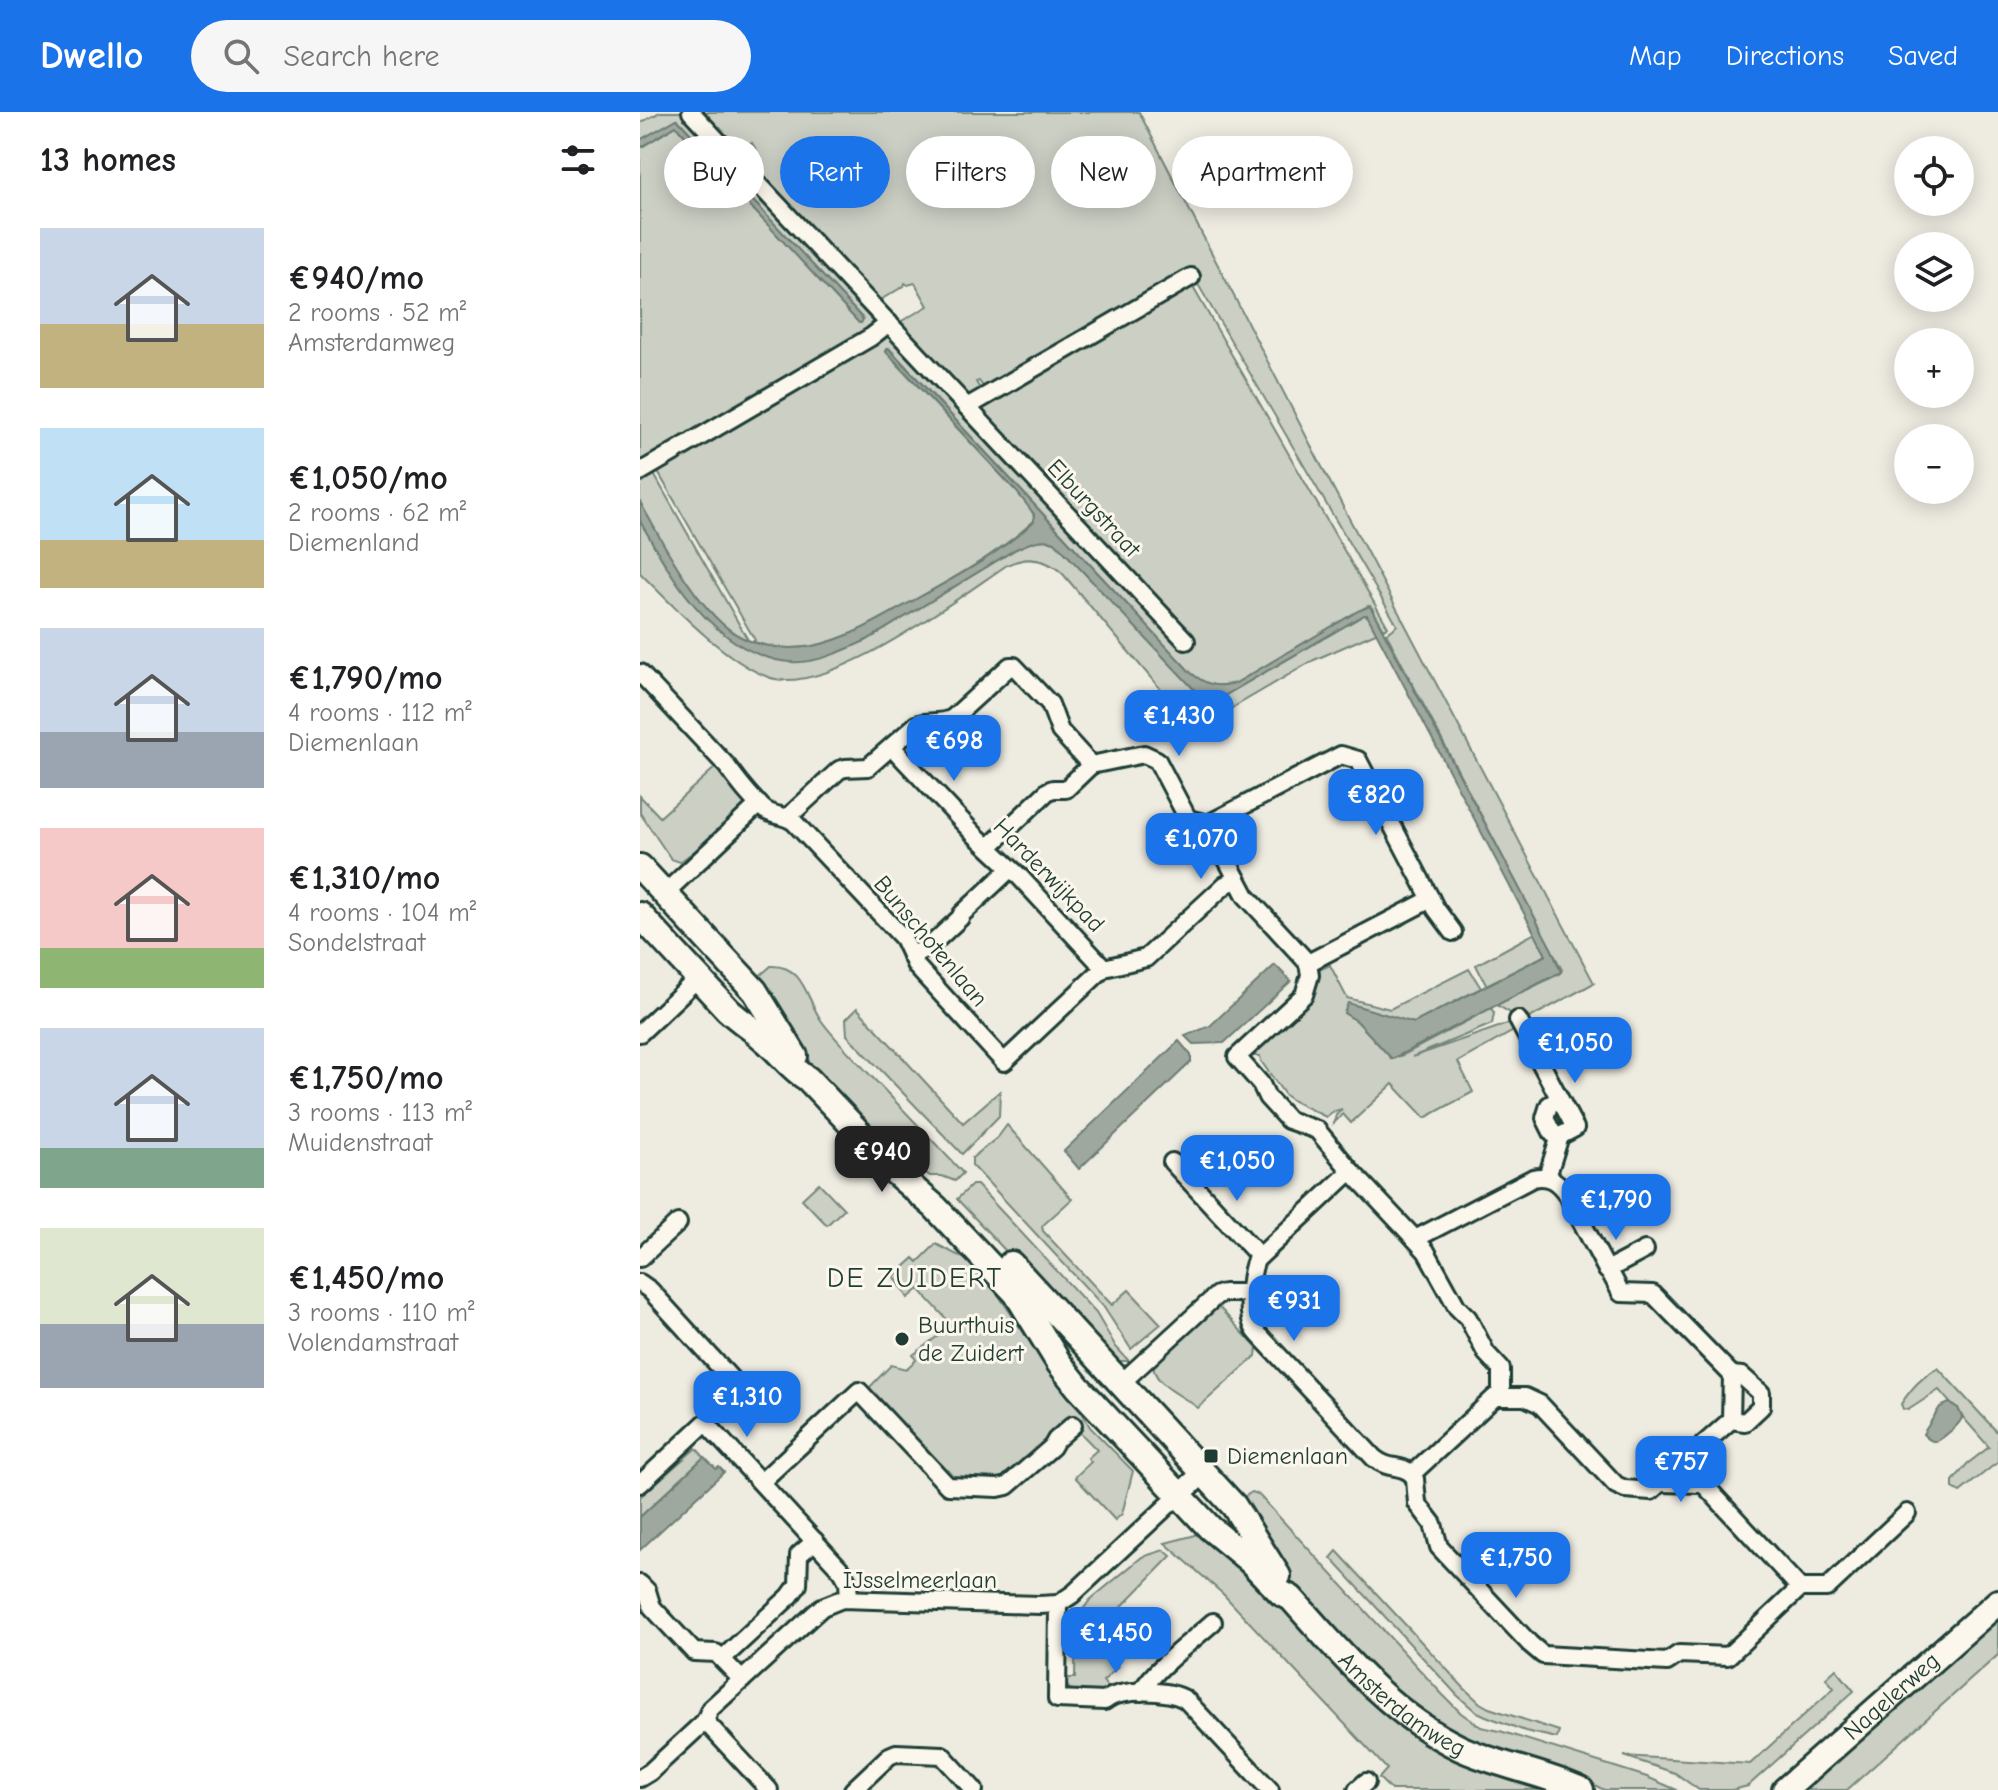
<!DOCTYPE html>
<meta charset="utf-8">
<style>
body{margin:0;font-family:"Comic Neue",sans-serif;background:#f6f6f6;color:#202124;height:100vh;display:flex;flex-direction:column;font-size:30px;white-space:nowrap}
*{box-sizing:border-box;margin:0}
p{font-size:26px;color:#757577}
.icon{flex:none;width:44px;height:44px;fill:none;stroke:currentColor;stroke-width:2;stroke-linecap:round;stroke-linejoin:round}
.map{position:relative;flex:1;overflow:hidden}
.drawer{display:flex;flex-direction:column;background:#fff;width:640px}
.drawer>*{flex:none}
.guide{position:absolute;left:24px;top:24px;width:760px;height:72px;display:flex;gap:16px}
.controls{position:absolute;left:1254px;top:24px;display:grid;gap:16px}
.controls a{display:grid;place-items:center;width:80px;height:80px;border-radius:50%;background:#fff;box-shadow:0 4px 20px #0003;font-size:40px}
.price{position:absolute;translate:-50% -68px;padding:0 18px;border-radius:16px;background:#1a73e8;color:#fff;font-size:26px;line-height:52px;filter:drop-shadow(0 2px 4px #0008)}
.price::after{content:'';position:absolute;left:50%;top:48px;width:24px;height:18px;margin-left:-12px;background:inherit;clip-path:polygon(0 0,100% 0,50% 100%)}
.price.active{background:#222;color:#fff}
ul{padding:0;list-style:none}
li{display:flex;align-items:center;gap:24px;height:200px;padding:0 40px}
li span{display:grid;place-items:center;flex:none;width:224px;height:160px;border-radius:0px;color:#555}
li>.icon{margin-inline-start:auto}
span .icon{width:96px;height:96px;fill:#fffc;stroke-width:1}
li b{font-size:34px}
h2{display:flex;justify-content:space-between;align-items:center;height:96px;padding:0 40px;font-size:34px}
.chip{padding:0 28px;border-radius:36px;background:#fff;box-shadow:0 4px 20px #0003;font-size:28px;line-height:72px}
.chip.active{background:#1a73e8;color:#fff}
header{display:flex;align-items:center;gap:48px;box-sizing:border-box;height:112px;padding:0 40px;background:#1a73e8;color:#fff}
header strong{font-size:38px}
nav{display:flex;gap:44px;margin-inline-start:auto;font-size:28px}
.search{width:560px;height:72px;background:#f6f6f6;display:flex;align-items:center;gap:20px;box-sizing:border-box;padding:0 28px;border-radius:44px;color:#757577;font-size:30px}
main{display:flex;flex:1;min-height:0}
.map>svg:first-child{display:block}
</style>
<header>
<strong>Dwello</strong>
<div class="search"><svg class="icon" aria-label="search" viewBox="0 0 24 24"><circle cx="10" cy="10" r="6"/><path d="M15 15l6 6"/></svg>Search here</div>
<nav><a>Map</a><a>Directions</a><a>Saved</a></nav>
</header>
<main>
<section class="drawer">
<h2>13 homes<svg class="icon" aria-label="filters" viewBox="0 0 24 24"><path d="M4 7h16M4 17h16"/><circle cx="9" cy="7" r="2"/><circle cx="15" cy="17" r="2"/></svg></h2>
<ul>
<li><span style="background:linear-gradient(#c9d6e8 60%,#c2b280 0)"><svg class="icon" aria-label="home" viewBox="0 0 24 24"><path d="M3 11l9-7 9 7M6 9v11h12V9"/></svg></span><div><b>€940/mo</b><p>2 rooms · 52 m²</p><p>Amsterdamweg</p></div></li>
<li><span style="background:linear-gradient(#bfe0f5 70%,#c2b280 0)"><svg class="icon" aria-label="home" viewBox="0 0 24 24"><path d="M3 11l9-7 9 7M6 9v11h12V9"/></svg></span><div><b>€1,050/mo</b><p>2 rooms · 62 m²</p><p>Diemenland</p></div></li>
<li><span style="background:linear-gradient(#c9d6e8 65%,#9aa5b1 0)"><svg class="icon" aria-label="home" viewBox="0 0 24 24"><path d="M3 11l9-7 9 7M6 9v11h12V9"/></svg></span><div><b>€1,790/mo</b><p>4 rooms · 112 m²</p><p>Diemenlaan</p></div></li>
<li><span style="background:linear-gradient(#f6c9c9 75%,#8fb573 0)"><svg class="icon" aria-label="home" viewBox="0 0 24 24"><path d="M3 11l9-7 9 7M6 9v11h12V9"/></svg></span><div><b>€1,310/mo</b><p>4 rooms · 104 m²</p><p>Sondelstraat</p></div></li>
<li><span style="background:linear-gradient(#c9d6e8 75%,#7fa58c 0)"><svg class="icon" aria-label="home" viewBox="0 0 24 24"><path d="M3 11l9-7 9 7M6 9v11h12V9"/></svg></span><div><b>€1,750/mo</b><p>3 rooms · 113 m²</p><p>Muidenstraat</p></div></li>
<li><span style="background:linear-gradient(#dfe7d0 60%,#9aa5b1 0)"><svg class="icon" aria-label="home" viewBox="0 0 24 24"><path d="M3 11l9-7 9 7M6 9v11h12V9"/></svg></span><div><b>€1,450/mo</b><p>3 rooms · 110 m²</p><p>Volendamstraat</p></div></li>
</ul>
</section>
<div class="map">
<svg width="1358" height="1678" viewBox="0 0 1358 1678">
<rect width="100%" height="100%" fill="#eeece1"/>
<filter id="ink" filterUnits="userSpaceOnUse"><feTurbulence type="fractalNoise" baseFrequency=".0125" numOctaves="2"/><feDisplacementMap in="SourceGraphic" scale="16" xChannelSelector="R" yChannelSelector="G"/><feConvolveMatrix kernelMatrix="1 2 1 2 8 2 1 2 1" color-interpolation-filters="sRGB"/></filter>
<g filter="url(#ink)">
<g fill="#cbcfc4" stroke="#75867c" stroke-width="2">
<polygon points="20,0 46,0 238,204 237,213 0,356 0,36 36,14 219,211 221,211 223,207 37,7 0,28 0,11"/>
<polygon points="49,0 499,0 681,353 954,871 884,909 857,893 919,862 922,858 746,521 752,518 757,513 552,162 347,280 339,269 336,270 343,282 333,288 325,287 284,243 287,239 260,210 288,194 275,171 268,173 265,171 264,174 240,188 122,62 119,51 120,45 112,31 101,38 79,18 70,23"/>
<path d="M550,170L748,515L744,517L732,496L728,494L596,571C578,576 565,573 551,561L249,236L246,238V240L377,380C384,389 395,398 394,409C355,444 309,469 264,494C236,509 206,528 174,534C154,538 133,536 113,530L115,528L112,523L15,355L246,222H253L335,298Z"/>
<path d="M11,357L108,528C69,515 31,446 12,412C9,405 2,397 0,389C0,382 0,372 0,364Z"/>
<path d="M0,408L26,454L44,479L103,535L138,548L176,547L202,539L227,528L376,437C389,431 402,425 415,430L566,590L570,592L724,503L730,505L738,520L674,548L563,613L555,612L543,604L423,462C406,446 388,443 367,453C318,486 186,587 128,565C86,550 32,493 0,461Z"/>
<polygon points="77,654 105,684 105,696 94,709 40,750 31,747 0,701 0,684 20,705"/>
<polygon points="895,821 906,843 846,873 836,853"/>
<polygon points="690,853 707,886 750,897 829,857 841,876 774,911 704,901 717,909 752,947 765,942 851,896 854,901 852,912 772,945 867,912 877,917 818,950 833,980 785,1006 753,972 711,1011 703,1002 694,1011 696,1003 702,997 692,1000 686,1005 653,989 645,983 621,949 620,944 614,944 615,935 677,859"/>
<path d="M131,854C164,853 166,886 181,908C195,928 214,945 230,963C261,995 292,1028 323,1061L315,1069L302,1064H290L235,1025L163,948L116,867Z"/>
<polygon points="217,896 323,1011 360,979 359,1004 322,1042 207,923 206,907"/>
<polygon points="367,1013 432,1087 402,1114 403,1119 472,1193 489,1178 521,1212 491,1237 463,1194 332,1053 332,1046 358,1025"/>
<polygon points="179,1071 204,1097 187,1113 162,1087"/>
<polygon points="332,1073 337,1073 456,1201 476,1235 489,1249 473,1249 464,1244 317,1087"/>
<path d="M296,1132L333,1151L344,1162L414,1265L438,1293L450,1315L493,1359L482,1402L475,1408L435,1365L451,1350L448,1346L457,1338L429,1309L400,1332L401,1339C390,1348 378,1361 366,1366C350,1373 325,1369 308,1365L227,1278L251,1253L266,1257L276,1248L273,1243L312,1213L279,1177L268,1186L254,1164L274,1146L278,1150Z"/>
<path d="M576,1192L617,1236L616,1244L558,1296C544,1284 517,1275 513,1255L538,1227Z"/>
<path d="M1298,1256L1358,1321V1351L1354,1353L1320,1380L1313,1376V1369L1327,1352L1349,1335L1321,1303L1318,1296L1312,1293L1299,1278L1268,1298L1263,1297L1261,1292C1271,1277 1281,1265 1298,1256Z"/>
<polygon points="56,1336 64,1345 0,1405 0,1385"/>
<polygon points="612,1380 618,1382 802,1582 821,1601 841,1615 860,1619 1007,1665 1037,1678 964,1678 943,1667 839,1636 757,1590 652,1471 614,1412 602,1386"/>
<path d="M563,1419C590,1444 618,1469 644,1495C688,1539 725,1588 776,1624C812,1650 857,1665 900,1678H751L739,1666L747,1657L583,1482L525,1431L552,1424Z"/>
<path d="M524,1438L531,1444L451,1526L478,1555L463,1569L470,1578L462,1584C442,1583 432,1587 423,1566H435L436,1507L450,1488L502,1445Z"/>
<polygon points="697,1439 824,1576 840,1591 849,1596 919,1619 917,1626 885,1619 846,1604 835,1599 817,1583 691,1446"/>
<polygon points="1358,1500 1358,1543 1207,1678 1166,1678"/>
<polygon points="1196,1557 1214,1579 1108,1674 1092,1678 1059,1678 1035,1661 984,1644 1110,1652 1194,1576 1186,1566"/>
</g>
<g fill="#9fa89f" stroke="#6c7d74" stroke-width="2">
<polygon points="37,7 223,207 221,211 219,211 36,14 0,36 0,28"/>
<path d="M248,236L551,561C566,573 577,576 596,571L718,499L730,494L912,838L921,860L752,947L717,909L704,901L708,891L774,911L906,843L727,503H724L570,592L566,590L415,430C402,425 389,431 376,437L227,528C204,538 177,552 151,550C129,549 105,538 88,525C55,501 32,465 12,430C9,423 2,415 0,408C0,403 0,395 0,390C21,428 61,505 101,525C122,536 149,538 172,534C205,528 237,509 267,492C309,469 359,443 394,409V402L377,380L246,239Z"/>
<polygon points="635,853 651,869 584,931 553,932 545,924 570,914"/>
<polygon points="539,929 551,943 551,950 439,1057 424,1039"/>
<path d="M1309,1291L1318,1296L1322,1306C1318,1314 1314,1316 1307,1322C1297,1331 1292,1332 1283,1322L1300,1295Z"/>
<polygon points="64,1345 76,1357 79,1355 84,1360 0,1438 0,1405"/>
</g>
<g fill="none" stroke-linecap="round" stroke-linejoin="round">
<g stroke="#1f3d34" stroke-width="22">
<g id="minor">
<polyline points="51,0 546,529"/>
<polyline points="327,295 551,165"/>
<polyline points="0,360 231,225 249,211"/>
<path d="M0,561L86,653C97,668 110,686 125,698C133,704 145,703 154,710L263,826L276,854L364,950L464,856L506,846L585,773L597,767"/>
<polyline points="252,635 335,723 378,763 464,856"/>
<polyline points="451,653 504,642 517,648 548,707 568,712 606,784 668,851"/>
<path d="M148,705L199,658L205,656L228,655L276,613C288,608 301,613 313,606L370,554H374L410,592L420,619L451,653"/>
<polyline points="568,712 701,643 718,648 796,797 813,820"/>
<polyline points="349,735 408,679 413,677 426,677 451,653"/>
<polyline points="24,782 119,692"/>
<polyline points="271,844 290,834 320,806 322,802 370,757"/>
<polyline points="668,851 670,863 664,883 597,945 621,972 627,985 648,1008 677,1018 711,1059"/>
<polyline points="668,851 791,787"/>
<polyline points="878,908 935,1016 920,1024 907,1065"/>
<polyline points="0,921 58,866"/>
<polyline points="919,987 909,993 905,1006 913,1022 920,1024"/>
<polyline points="532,1050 619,1144"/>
<path d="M711,1059L775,1127L893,1066C909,1062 919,1070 928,1084L967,1158L971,1162L981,1181L1013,1182L1092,1263L1091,1308L1011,1379L985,1377L976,1373L900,1292L885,1285H855L772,1362C759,1351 750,1359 734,1346L622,1226C620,1224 615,1219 614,1216C606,1202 610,1162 616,1148Z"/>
<polyline points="775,1127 786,1139 817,1195 828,1206 846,1241 861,1257 861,1285"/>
<polyline points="0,1146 38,1111"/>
<polyline points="967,1158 1005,1138"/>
<polyline points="0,1171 10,1178 91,1267 95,1283 0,1372"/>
<polyline points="481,1271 577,1183 584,1181 611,1181"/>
<polyline points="1091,1308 1105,1310 1121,1295 1121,1281 1102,1264 1092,1263"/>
<polyline points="66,1311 202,1459 208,1470 209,1487"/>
<polyline points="1047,1349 1056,1359 1057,1365 1160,1476 1187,1476 1267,1401"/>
<polyline points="772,1362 775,1367 777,1391 793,1412 799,1435 890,1532 903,1543 1027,1550 1039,1542 1088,1544 1160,1476"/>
<polyline points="121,1370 219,1279 308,1374 358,1376 367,1374 412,1335 416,1328 433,1313"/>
<polyline points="1020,1371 1064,1372"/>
<polyline points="0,1472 7,1479 12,1495 54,1540 76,1541 102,1568"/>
<path d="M418,1492L417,1587L465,1589C479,1576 531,1577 546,1588L630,1678"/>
<polyline points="82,1547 150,1484 158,1473 159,1443 175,1429"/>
<path d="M501,1580C515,1556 552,1529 573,1510"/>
<polyline points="65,1609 129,1678"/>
<polyline points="0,1666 10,1660 65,1609 70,1597 182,1495 202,1487 399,1493 418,1492 433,1482 539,1383"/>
<polyline points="213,1678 249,1644 256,1641 302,1643 334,1678"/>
<polyline points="717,1678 726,1670"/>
</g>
</g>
<g stroke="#1f3d34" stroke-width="26">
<polyline id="tertiary" points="539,1383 563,1361"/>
</g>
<g stroke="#1f3d34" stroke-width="30">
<g id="secondary">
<polyline points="0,755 115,879 155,944"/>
<path id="s1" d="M0,803L88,898C100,909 113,917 124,927C140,940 150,956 168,967L228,1030L229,1038L295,1095L376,1181L419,1251L438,1275L570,1416L610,1449L641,1481L651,1486C701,1542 751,1603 820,1636C859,1654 902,1660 941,1678"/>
<polyline points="371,1152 594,1394 638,1464"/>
<path id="s2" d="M1145,1678L1358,1490"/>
</g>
</g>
<use href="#minor" stroke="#fbf7ec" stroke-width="16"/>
<use href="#tertiary" stroke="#fbf7ec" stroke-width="20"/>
<use href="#secondary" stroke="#fbf7ec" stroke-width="24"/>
</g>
</g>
<g fill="#1f3d34" stroke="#fbf7ec" stroke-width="3">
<circle cx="262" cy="1227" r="8"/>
<rect x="563" y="1336" width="16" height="16" rx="4"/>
</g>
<g text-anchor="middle" stroke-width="6" stroke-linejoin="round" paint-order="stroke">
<g font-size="24" fill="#1f3d34" stroke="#fbf7ec">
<text transform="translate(454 396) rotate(47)" y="8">Elburgstraat</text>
<text transform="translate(409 763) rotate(46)" y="8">Harderwijkpad</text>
<text transform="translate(291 829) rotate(50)" y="8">Bunschotenlaan</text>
<text x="280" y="1476">IJsselmeerlaan</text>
<text dy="8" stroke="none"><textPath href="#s2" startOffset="142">Nagelerweg</textPath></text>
<text dy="8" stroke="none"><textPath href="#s1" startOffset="1104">Amsterdamweg</textPath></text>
</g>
<g font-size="24" fill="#1f3d34" stroke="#fbf7ec" text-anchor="start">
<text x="278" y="1221">Buurthuis<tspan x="278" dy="28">de Zuidert</tspan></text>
<text x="587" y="1352">Diemenlaan</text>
</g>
<g font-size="28" letter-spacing="2" fill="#1f3d34" stroke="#fbf7ec">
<text x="275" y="1175">DE ZUIDERT</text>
</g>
</g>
</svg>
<div class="controls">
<a><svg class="icon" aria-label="locate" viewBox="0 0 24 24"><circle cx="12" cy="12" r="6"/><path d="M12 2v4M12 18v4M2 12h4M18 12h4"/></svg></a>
<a><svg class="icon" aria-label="layers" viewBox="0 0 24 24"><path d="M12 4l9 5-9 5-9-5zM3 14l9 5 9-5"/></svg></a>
<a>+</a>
<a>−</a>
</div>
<b class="price" style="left:539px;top:646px">€1,430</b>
<b class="price" style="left:314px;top:671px">€698</b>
<b class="price" style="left:736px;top:725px">€820</b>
<b class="price" style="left:561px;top:769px">€1,070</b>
<b class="price" style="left:935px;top:973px">€1,050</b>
<b class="price active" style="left:242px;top:1082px">€940</b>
<b class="price" style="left:597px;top:1091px">€1,050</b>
<b class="price" style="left:976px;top:1130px">€1,790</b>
<b class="price" style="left:654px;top:1231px">€931</b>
<b class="price" style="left:107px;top:1327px">€1,310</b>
<b class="price" style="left:1041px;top:1392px">€757</b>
<b class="price" style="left:876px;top:1488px">€1,750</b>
<b class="price" style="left:476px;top:1563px">€1,450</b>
<div class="guide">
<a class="chip">Buy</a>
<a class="chip active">Rent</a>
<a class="chip">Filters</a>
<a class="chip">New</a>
<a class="chip">Apartment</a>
</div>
</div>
</main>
